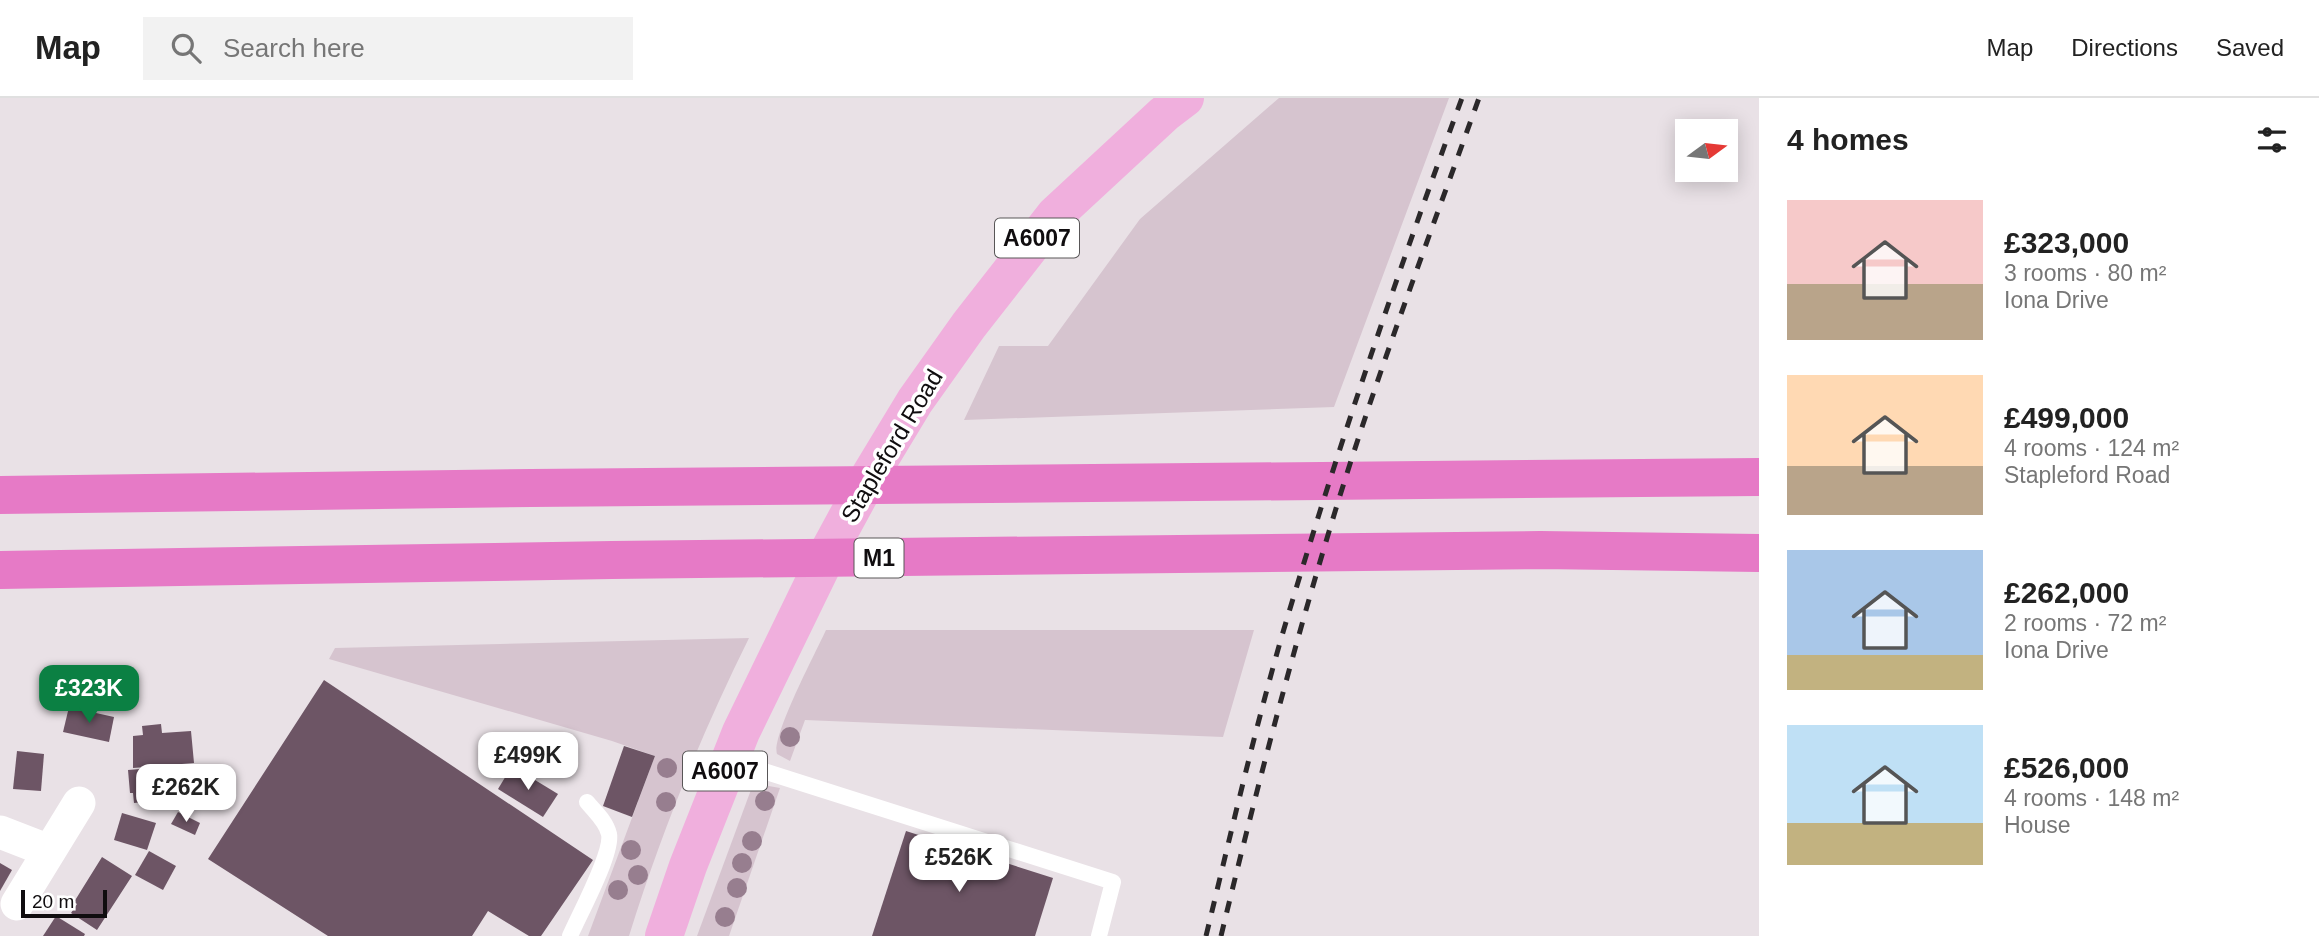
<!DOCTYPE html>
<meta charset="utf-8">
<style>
body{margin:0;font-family:Arial,sans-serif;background:#f2f2f2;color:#222;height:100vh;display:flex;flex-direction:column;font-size:26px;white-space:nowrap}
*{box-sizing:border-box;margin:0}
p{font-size:23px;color:#767676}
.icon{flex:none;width:38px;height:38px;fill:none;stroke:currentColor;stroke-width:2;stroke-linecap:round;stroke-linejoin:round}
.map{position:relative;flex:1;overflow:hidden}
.panel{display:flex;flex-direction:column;background:#fff;width:560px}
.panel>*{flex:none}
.needle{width:46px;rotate:75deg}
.tools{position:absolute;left:1675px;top:21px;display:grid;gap:14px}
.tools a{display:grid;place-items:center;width:63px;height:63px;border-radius:0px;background:#fff;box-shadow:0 4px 18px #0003;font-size:35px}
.scale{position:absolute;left:21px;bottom:18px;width:86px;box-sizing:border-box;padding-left:7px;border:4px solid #100d0f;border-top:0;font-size:19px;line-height:24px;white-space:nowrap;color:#100d0f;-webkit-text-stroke:5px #fff;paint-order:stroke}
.price{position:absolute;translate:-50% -60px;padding:0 16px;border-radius:14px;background:#fff;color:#222;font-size:23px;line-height:46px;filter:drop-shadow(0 2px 4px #0008)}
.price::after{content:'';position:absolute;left:50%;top:42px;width:21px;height:16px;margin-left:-10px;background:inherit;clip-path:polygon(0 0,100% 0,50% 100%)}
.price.on{background:#0b8043;color:#fff}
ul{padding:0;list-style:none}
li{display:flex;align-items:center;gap:21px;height:175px;padding:0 28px}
li span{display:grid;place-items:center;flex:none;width:196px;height:140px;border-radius:0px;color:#555}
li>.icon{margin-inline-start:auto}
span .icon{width:84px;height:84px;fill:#fffc;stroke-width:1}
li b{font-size:30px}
h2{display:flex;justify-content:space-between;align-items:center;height:84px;padding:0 28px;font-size:30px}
header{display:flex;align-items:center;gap:42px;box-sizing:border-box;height:98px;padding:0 35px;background:#fff;border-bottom:2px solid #e0e0e0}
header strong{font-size:33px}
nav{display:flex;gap:38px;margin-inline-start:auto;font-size:24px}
.search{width:490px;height:63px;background:#f2f2f2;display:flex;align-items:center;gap:18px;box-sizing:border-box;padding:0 24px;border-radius:0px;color:#767676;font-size:26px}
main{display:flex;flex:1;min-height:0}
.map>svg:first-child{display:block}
</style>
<header>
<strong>Map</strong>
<div class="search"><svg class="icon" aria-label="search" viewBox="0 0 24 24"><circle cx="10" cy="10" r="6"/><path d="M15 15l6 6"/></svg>Search here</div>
<nav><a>Map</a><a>Directions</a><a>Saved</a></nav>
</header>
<main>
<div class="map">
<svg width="1759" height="838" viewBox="0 0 1759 838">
<rect width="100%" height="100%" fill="#e9e1e6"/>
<g fill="#d6c4cf">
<polygon points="1279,0 1449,0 1334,309 964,322 999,248 1048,248 1140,121"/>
<path d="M826,532H1254L1223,639L805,622L790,663L777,656C771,639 816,554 826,532Z"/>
<path d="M749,540C701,637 661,735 629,838H588L655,658L612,643L329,561L335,550Z"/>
<polygon points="763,687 780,690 729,838 697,838 752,689"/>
</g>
<g fill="#6d5565">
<polygon points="324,582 593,762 541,838 529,838 488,813 472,838 328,838 208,761"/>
<polygon points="69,609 114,619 109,644 63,634"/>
<polygon points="161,626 162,635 191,633 194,665 133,670 133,638 143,637 142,628"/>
<polygon points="624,648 655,658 632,719 603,708"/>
<polygon points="17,653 44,656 41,693 13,691"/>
<polygon points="176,668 177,682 191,681 193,699 134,705 133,695 130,695 128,672"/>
<polygon points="512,668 558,696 543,719 498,691"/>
<polygon points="178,714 200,725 195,737 171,726"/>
<polygon points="122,715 156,725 147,752 114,742"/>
<polygon points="906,733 1053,780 1035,838 872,838"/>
<polygon points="149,753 176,768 163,792 135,777"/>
<polygon points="102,759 132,778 97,832 71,815 77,806 74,804"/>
<polygon points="0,765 12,772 0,793"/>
<polygon points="56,818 85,836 84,838 43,838"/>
</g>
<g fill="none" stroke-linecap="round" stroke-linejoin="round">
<g stroke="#fff" stroke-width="16">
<polyline points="729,662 1113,784 1099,838"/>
<path d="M570,838C579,817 613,755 609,736C606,723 595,714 587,704"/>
</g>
<g stroke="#fff" stroke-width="33">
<polyline points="0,734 49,753"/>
<polyline points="17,806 79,705"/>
</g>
<polyline stroke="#f0afdd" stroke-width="38" points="664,838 688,768 741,634 831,449 869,379 915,303 969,227 1055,117 1164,16 1185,0"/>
<g stroke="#e67ac6" stroke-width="38">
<polyline points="0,397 531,390 1759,379"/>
<polyline points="0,472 612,462 1540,452 1759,455"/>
</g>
<g stroke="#2b282a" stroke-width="5" stroke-dasharray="12 12" stroke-linecap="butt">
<path d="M1206,838C1230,739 1253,639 1281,541C1335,358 1396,179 1462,0"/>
<path d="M1221,838C1256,693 1294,547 1338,404C1380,268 1431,134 1479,0"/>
</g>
</g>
<g fill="#977e8f">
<circle cx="790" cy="639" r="10"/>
<circle cx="667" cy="670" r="10"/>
<circle cx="765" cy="703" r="10"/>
<circle cx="666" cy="704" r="10"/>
<circle cx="752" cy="743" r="10"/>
<circle cx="631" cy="752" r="10"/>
<circle cx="742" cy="765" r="10"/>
<circle cx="638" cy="777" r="10"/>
<circle cx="737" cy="790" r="10"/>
<circle cx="618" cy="792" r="10"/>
<circle cx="725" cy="819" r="10"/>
</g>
<g text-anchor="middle" stroke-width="7" stroke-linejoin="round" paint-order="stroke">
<g fill="#fff" stroke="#585657" stroke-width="2">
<rect x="995" y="120.5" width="84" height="39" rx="5"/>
<rect x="854.5" y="440.5" width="49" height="39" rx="5"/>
<rect x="683" y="653.5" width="84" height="39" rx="5"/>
</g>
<g font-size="23" font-weight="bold" fill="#100d0f">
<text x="1037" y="148">A6007</text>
<text x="879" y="468">M1</text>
<text x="725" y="681">A6007</text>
</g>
<g font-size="24" fill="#100d0f" stroke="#fff">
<text transform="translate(892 348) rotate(-59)" y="8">Stapleford Road</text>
</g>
</g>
</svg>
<div class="tools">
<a><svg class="needle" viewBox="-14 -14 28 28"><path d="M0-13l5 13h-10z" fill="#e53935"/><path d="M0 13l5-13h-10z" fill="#767676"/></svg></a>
</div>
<div class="scale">20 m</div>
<b class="price on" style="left:89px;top:627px">£323K</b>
<b class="price" style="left:528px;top:694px">£499K</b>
<b class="price" style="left:186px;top:726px">£262K</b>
<b class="price" style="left:959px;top:796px">£526K</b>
</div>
<section class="panel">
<h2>4 homes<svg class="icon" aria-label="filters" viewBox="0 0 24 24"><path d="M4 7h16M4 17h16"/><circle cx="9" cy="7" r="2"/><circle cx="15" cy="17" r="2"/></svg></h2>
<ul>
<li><span style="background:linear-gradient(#f6c9c9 60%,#b9a48a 0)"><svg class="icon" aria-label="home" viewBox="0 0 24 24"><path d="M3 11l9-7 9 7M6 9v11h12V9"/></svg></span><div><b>£323,000</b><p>3 rooms · 80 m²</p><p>Iona Drive</p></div></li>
<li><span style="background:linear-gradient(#ffd9b3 65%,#b9a48a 0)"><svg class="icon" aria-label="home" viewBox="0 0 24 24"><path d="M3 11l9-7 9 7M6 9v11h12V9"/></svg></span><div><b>£499,000</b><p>4 rooms · 124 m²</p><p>Stapleford Road</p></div></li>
<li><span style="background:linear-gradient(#a9c7e8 75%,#c2b280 0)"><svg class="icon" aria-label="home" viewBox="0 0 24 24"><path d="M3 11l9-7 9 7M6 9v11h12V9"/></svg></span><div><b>£262,000</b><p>2 rooms · 72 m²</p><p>Iona Drive</p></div></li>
<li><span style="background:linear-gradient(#bfe0f5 70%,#c2b280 0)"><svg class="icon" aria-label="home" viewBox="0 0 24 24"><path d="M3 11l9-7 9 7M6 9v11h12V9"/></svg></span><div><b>£526,000</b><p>4 rooms · 148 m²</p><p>House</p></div></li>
</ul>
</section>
</main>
